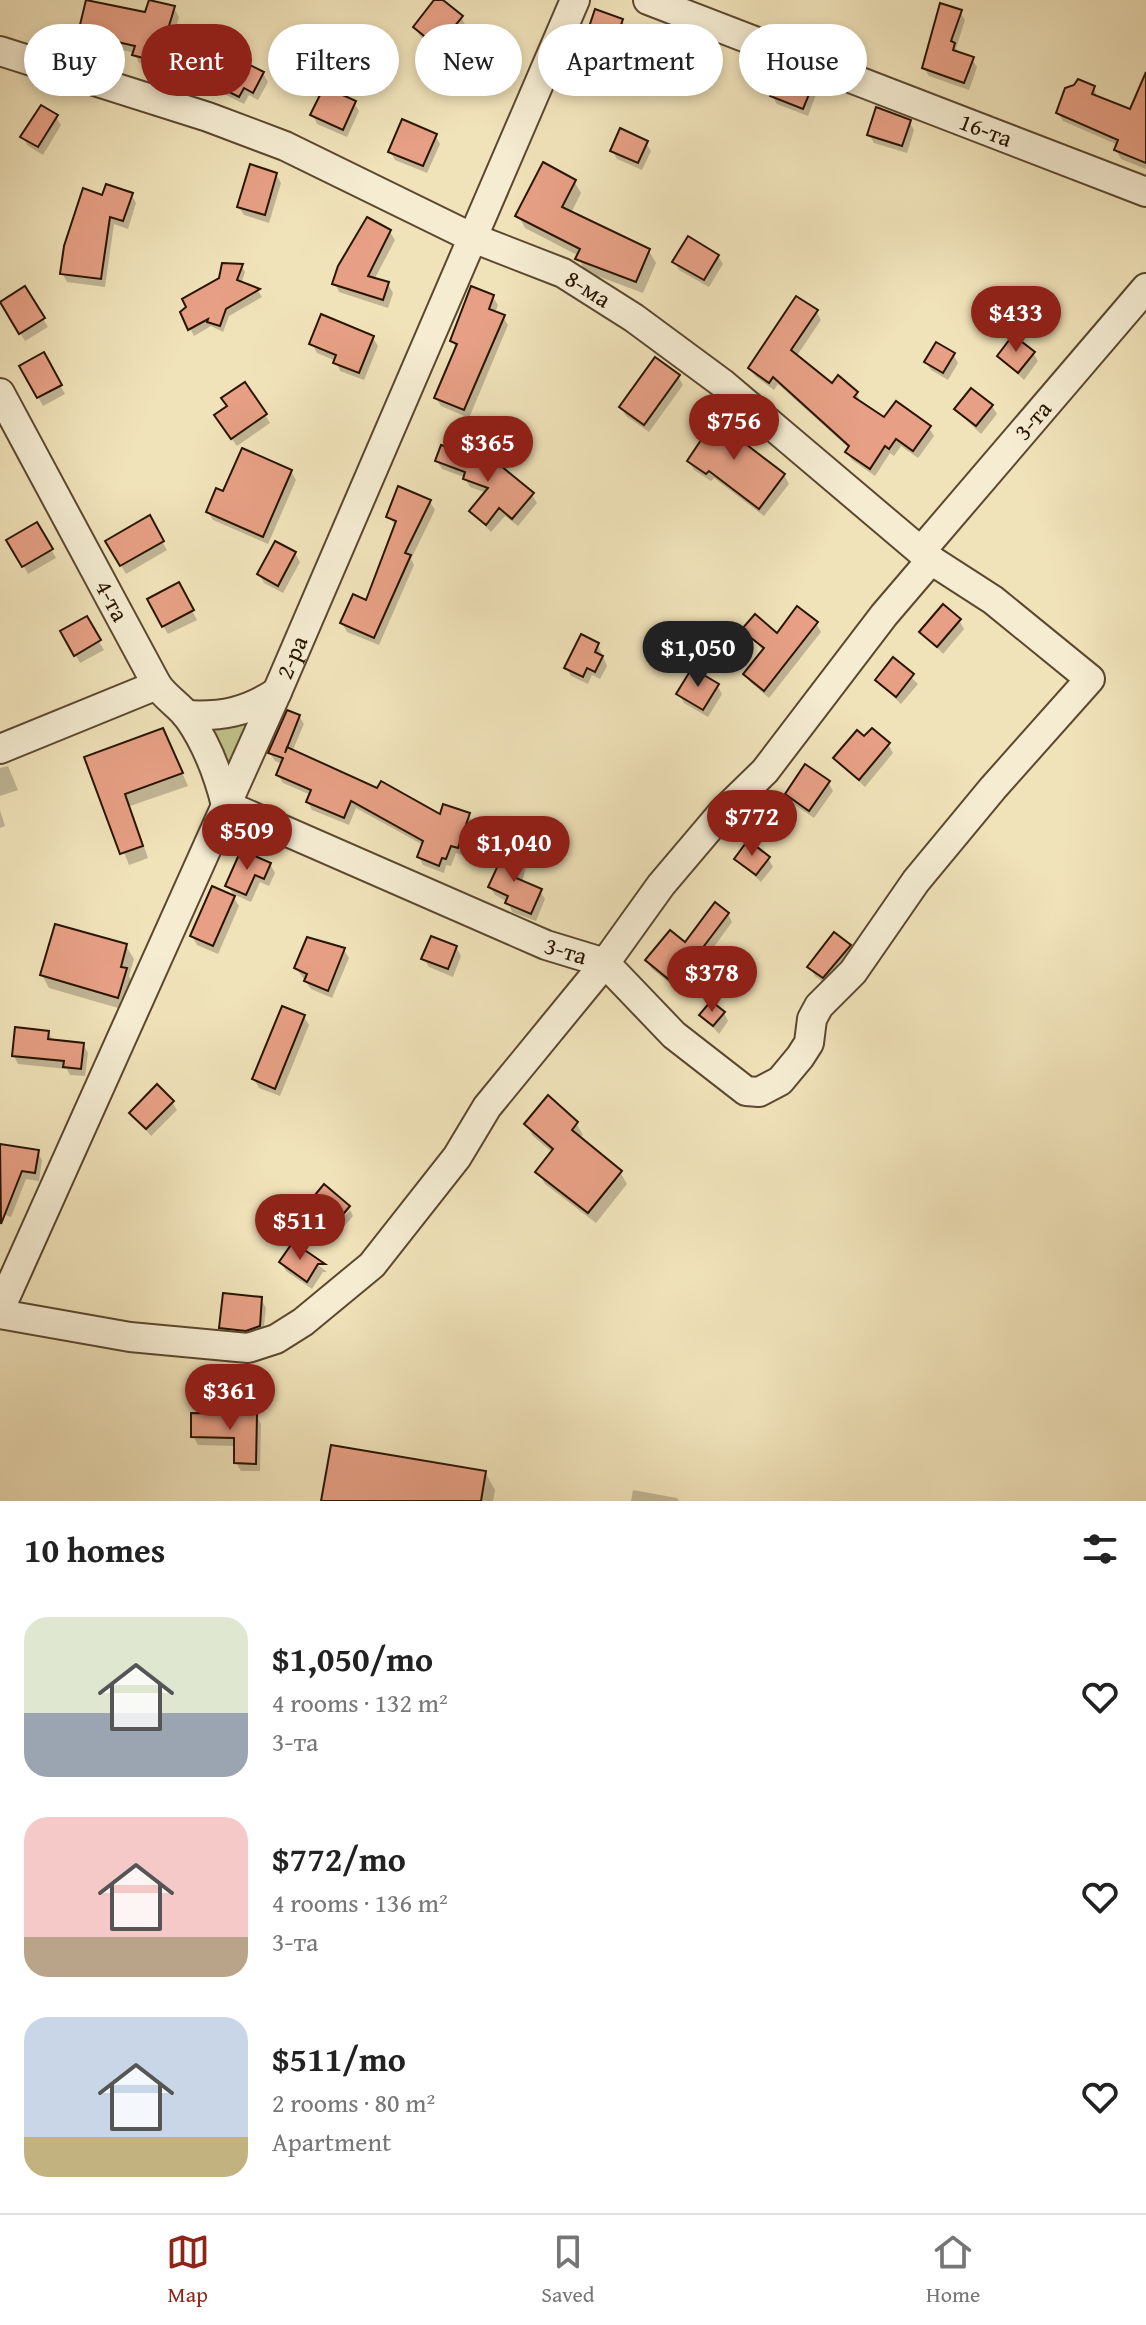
<!DOCTYPE html>
<meta charset="utf-8">
<style>
body{margin:0;font-family:"Gentium Book Plus",serif;background:#f2f2f2;color:#222;height:100vh;display:flex;flex-direction:column;font-size:30px;white-space:nowrap}
*{box-sizing:border-box;margin:0}
p{font-size:26px;color:#767676}
.icon{flex:none;width:44px;height:44px;fill:none;stroke:currentColor;stroke-width:2;stroke-linecap:round;stroke-linejoin:round}
.map{position:relative;height:1501px;overflow:hidden}
.panel{display:flex;flex-direction:column;background:#fff;flex:1}
.panel>*{flex:none}
.guide{position:absolute;left:24px;top:24px;width:1098px;height:72px;display:flex;gap:16px}
.price{position:absolute;translate:-50% -68px;padding:0 18px;border-radius:28px;background:#8f2418;color:#fff;font-size:26px;line-height:52px;filter:drop-shadow(0 2px 4px #0008)}
.price::after{content:'';position:absolute;left:50%;top:48px;width:24px;height:18px;margin-left:-12px;background:inherit;clip-path:polygon(0 0,100% 0,50% 100%)}
.price.active{background:#222;color:#fff}
ul{padding:0;list-style:none}
li{display:flex;align-items:center;gap:24px;height:200px;padding:0 24px}
li span{display:grid;place-items:center;flex:none;width:224px;height:160px;border-radius:24px;color:#555}
li>.icon{margin-inline-start:auto}
span .icon{width:96px;height:96px;fill:#fffc;stroke-width:1}
li b{font-size:34px}
h2{display:flex;justify-content:space-between;align-items:center;height:96px;padding:0 24px;font-size:34px}
.pill{padding:0 28px;border-radius:36px;background:#fff;box-shadow:0 4px 12px #0003;font-size:28px;line-height:72px}
.pill.active{background:#8f2418;color:#fff}
.menu{display:flex;justify-content:space-around;align-items:center;height:112px;border-top:2px solid #e0e0e0;background:#fff;font-size:22px;color:#767676}
.menu a{display:grid;justify-items:center;gap:4px}
.menu .active{color:#8f2418}
.map>svg:first-child{display:block}
</style>
<div class="map">
<svg width="1146" height="1501" viewBox="0 0 1146 1501">
<rect width="100%" height="100%" fill="#f0e2b9"/>
<filter id="stains"><feTurbulence type="fractalNoise" baseFrequency=".0025" numOctaves="4"/><feColorMatrix values="0 0 0 0 .2 0 0 0 0 .09 0 0 0 0 .02 0 0 0 .5 -.17"/></filter>
<radialGradient id="worn" r=".72"><stop offset=".6" stop-color="#630" stop-opacity="0"/><stop offset="1" stop-color="#630" stop-opacity=".3"/></radialGradient>
<polygon fill="#c1c18a" stroke="#756b46" stroke-width="2" points="255,707 226,805 208,716"/>
<g fill="#0003">
<polygon points="436,0 461,17 466,26 444,54 420,36 415,27"/>
<polygon points="174,8 179,17 163,70 139,63 135,53 85,41 80,33"/>
<polygon points="960,12 965,20 956,48 959,54 972,59 977,67 969,90 929,76 924,68"/>
<polygon points="622,21 627,29 620,47 595,38 590,30"/>
<polygon points="337,64 341,73 333,93 354,103 359,111 347,137 317,124 313,115 321,98 310,94 305,85"/>
<polygon points="263,73 268,82 258,100 249,95 244,104 214,89 209,81"/>
<polygon points="1146,79 1146,169 1121,159 1116,150 1118,145 1063,121 1058,113 1094,88 1098,99 1131,112"/>
<polygon points="812,84 817,92 808,116 777,104 772,96"/>
<polygon points="56,117 61,125 43,155 27,145 23,137"/>
<polygon points="909,121 914,130 907,153 874,143 869,134"/>
<polygon points="435,135 440,144 427,173 395,160 390,151"/>
<polygon points="646,143 651,151 642,170 617,159 612,150"/>
<polygon points="276,174 281,183 269,223 244,215 239,207"/>
<polygon points="574,181 581,193 571,213 649,251 656,263 643,293 584,271 579,256 525,228 518,215"/>
<polygon points="131,194 136,203 128,229 114,224 105,287 67,282 62,273 104,197"/>
<polygon points="390,232 395,240 374,280 388,284 393,293 388,308 339,292 335,283"/>
<polygon points="718,256 723,264 709,287 679,270 675,262"/>
<polygon points="241,265 245,272 241,284 258,291 262,297 229,316 223,332 211,326 194,336 182,312"/>
<polygon points="25,289 48,327 25,341 2,303"/>
<polygon points="493,297 498,305 495,313 503,317 508,325 469,418 441,406 436,398 457,349 452,341"/>
<polygon points="816,311 821,320 796,357 832,386 857,393 860,403 884,420 929,428 934,436 918,458 901,446 894,456 890,453 875,476 852,460 847,452 850,449 778,384 774,390 755,376 750,368"/>
<polygon points="373,338 378,346 364,380 340,371 336,361 317,353 312,344"/>
<polygon points="1033,353 1038,361 1024,380 999,356"/>
<polygon points="953,354 958,363 948,380 931,370 926,362"/>
<polygon points="44,355 65,394 43,406 22,367"/>
<polygon points="678,376 683,385 649,432 626,416 621,407"/>
<polygon points="245,384 270,423 237,446 221,424"/>
<polygon points="992,406 997,414 981,434 956,410"/>
<polygon points="736,431 739,441 784,475 789,484 764,516 714,478 711,481 694,470 689,461 704,440 699,432"/>
<polygon points="437,461 532,495 537,503 518,526 505,516 491,532 472,512 487,493 470,487 464,477 442,469"/>
<polygon points="291,471 296,480 268,544 213,520 208,512 224,494"/>
<polygon points="430,502 435,510 411,559 414,565 379,645 347,632 342,623 367,603 396,526 388,516"/>
<polygon points="149,518 167,550 126,574 107,542"/>
<polygon points="37,525 56,558 28,574 9,540"/>
<polygon points="295,553 300,562 283,593 264,583 259,574"/>
<polygon points="178,585 197,620 168,634 163,626"/>
<polygon points="86,619 104,650 80,663 63,632"/>
<polygon points="959,620 964,629 943,654 922,632"/>
<polygon points="816,623 821,632 769,698 750,682 746,674 764,651 744,630 778,636"/>
<polygon points="598,645 607,666 600,679 592,675 588,684 571,676 566,667"/>
<polygon points="894,660 918,684 901,704 877,680"/>
<polygon points="717,685 722,694 708,717 684,703 679,694"/>
<polygon points="299,716 304,724 292,752 441,816 468,815 473,823 462,855 456,853 451,866 446,865 444,873 423,865 419,857 423,845 356,808 349,825 312,810 308,802 311,795 283,783 278,775 282,764 275,761 270,753"/>
<polygon points="864,739 888,744 893,753 865,787 836,759"/>
<polygon points="169,743 188,786 130,806 148,858 129,865 87,758"/>
<polygon points="8,766 18,790 0,796 0,768"/>
<polygon points="828,782 833,791 814,818 792,803 787,794"/>
<polygon points="0,810 5,826 0,828"/>
<polygon points="521,857 526,866 522,883 540,891 545,899 536,921 512,912 508,902 495,895 490,887"/>
<polygon points="768,858 773,867 761,882 736,859"/>
<polygon points="270,864 275,873 269,886 260,882 251,902 233,894 228,886"/>
<polygon points="234,898 239,906 218,954 197,945 192,936"/>
<polygon points="728,914 732,922 706,958 709,963 683,994 652,969 647,961 685,945"/>
<polygon points="126,946 134,959 129,976 133,983 125,1010 49,988 42,975"/>
<polygon points="849,946 854,955 828,986 815,976 810,967"/>
<polygon points="456,947 461,956 453,977 429,967 424,959"/>
<polygon points="344,950 349,958 332,998 311,989 296,968"/>
<polygon points="724,1013 728,1021 719,1034 702,1015"/>
<polygon points="304,1017 309,1025 280,1096 259,1088 254,1079"/>
<polygon points="48,1032 53,1041 83,1044 88,1053 85,1076 70,1075 67,1069 18,1064 14,1056"/>
<polygon points="172,1102 177,1110 151,1136 132,1113"/>
<polygon points="576,1123 583,1135 580,1139 620,1172 627,1184 596,1223 545,1184 538,1172 553,1153 533,1136 526,1124"/>
<polygon points="0,1146 37,1151 42,1160 39,1181 26,1179 11,1217 0,1213"/>
<polygon points="307,1207 346,1207 328,1229"/>
<polygon points="350,1210 353,1216 336,1236 331,1231"/>
<polygon points="293,1245 327,1272 323,1272 312,1289 286,1271 281,1262"/>
<polygon points="261,1299 266,1308 263,1335 226,1336 221,1328"/>
<polygon points="256,1416 261,1424 260,1471 241,1471 236,1463 236,1446 198,1445 193,1436"/>
<polygon points="485,1472 495,1490 493,1501 323,1501"/>
<polygon points="633,1490 677,1498 679,1501 631,1501"/>
</g>
<g fill="#e7a085" stroke="#291501" stroke-width="2">
<polygon points="86,0 145,12 149,0 175,6 158,62 132,55 135,46 78,33"/>
<polygon points="434,0 443,0 463,16 438,47 413,27"/>
<polygon points="940,3 962,10 951,41 955,43 953,50 974,57 964,83 922,68"/>
<polygon points="595,9 623,19 616,39 588,30"/>
<polygon points="222,51 264,72 253,93 244,88 239,97 207,81"/>
<polygon points="316,54 338,63 327,88 356,101 343,130 310,115 321,93 302,86"/>
<polygon points="780,69 814,82 803,109 770,96"/>
<polygon points="1146,72 1146,163 1114,150 1118,140 1056,113 1065,88 1074,85 1078,79 1095,86 1092,94 1130,109"/>
<polygon points="41,105 58,115 38,147 20,137"/>
<polygon points="876,107 911,120 902,146 867,135"/>
<polygon points="402,119 437,134 423,166 388,152"/>
<polygon points="620,128 648,141 638,163 610,151"/>
<polygon points="543,162 576,180 562,207 650,249 636,282 575,259 580,249 515,216"/>
<polygon points="250,164 277,173 265,215 237,207"/>
<polygon points="106,184 133,193 123,221 110,217 101,279 60,274 64,246 83,188 102,195"/>
<polygon points="367,217 391,230 368,276 389,282 383,300 332,284 338,266"/>
<polygon points="688,236 719,255 704,280 672,262"/>
<polygon points="222,263 243,264 237,280 260,289 226,309 220,326 207,322 208,319 188,330 180,312 186,307 182,299 219,278"/>
<polygon points="25,286 45,318 19,334 0,302"/>
<polygon points="471,286 494,295 489,309 505,315 464,410 434,398 457,344 450,341"/>
<polygon points="796,296 818,310 791,350 832,383 838,375 858,392 854,397 884,417 896,401 931,426 913,451 896,439 889,449 885,446 870,469 845,452 849,446 773,377 769,383 748,368"/>
<polygon points="321,314 374,336 359,373 333,363 336,355 309,344"/>
<polygon points="1013,335 1035,352 1018,373 997,356"/>
<polygon points="936,342 955,353 943,373 924,362"/>
<polygon points="44,352 62,385 37,398 19,366"/>
<polygon points="655,357 680,375 644,425 619,407"/>
<polygon points="245,382 267,414 231,439 214,415 227,406 221,398"/>
<polygon points="971,388 993,405 976,426 954,409"/>
<polygon points="713,411 737,430 734,435 785,474 759,509 709,471 706,474 687,461 703,437 696,432"/>
<polygon points="441,445 501,466 534,493 512,519 499,508 486,525 469,511 488,488 463,479 465,472 435,461"/>
<polygon points="242,448 292,470 263,537 206,512 216,488 223,491"/>
<polygon points="398,486 431,500 405,553 411,555 374,638 340,623 353,594 366,600 396,521 386,517"/>
<polygon points="150,515 164,541 120,566 105,541"/>
<polygon points="37,522 53,549 22,567 6,540"/>
<polygon points="275,541 296,552 278,586 257,574"/>
<polygon points="179,582 194,610 162,627 147,599"/>
<polygon points="943,604 961,619 937,647 919,632"/>
<polygon points="797,606 818,622 764,691 743,674 764,648 741,630 755,614 777,633"/>
<polygon points="87,616 101,640 74,656 60,631"/>
<polygon points="581,634 599,643 595,652 603,656 595,672 587,668 583,677 564,668"/>
<polygon points="893,657 914,674 896,697 875,680"/>
<polygon points="692,668 719,684 703,710 676,694"/>
<polygon points="287,710 300,715 285,753 287,747 377,788 381,781 440,814 443,804 470,813 458,848 451,846 446,859 442,858 439,866 417,857 423,841 351,801 344,818 306,802 311,790 276,775 283,758 268,753"/>
<polygon points="163,728 183,773 125,794 143,846 120,854 84,757"/>
<polygon points="872,728 890,743 859,780 833,758 857,730 864,736"/>
<polygon points="805,764 830,781 809,811 785,794"/>
<polygon points="748,840 770,857 756,875 734,859"/>
<polygon points="506,848 522,856 516,878 542,889 531,914 505,903 508,896 488,887"/>
<polygon points="241,850 271,863 264,879 255,875 246,895 225,886"/>
<polygon points="212,886 235,896 213,946 190,936"/>
<polygon points="715,902 729,913 701,950 705,953 678,987 645,960 670,930 685,942"/>
<polygon points="55,924 127,944 121,967 127,968 118,998 40,975"/>
<polygon points="834,932 851,945 823,978 807,967"/>
<polygon points="431,936 457,946 448,969 421,959"/>
<polygon points="307,937 345,948 328,991 304,981 307,974 294,968"/>
<polygon points="711,1001 725,1012 713,1026 699,1015"/>
<polygon points="282,1006 305,1015 275,1089 252,1079"/>
<polygon points="15,1027 49,1031 48,1039 84,1043 81,1069 63,1067 64,1061 12,1056"/>
<polygon points="157,1084 174,1101 146,1129 129,1113"/>
<polygon points="548,1095 578,1122 572,1130 622,1171 588,1213 535,1172 553,1149 524,1124"/>
<polygon points="0,1144 39,1150 35,1173 22,1171 1,1224"/>
<polygon points="324,1184 350,1206 331,1229 305,1207"/>
<polygon points="293,1242 325,1264 318,1264 307,1282 279,1262"/>
<polygon points="223,1293 262,1297 260,1326 246,1331 219,1328"/>
<polygon points="191,1413 257,1414 256,1464 234,1463 234,1438 191,1437"/>
<polygon points="331,1445 486,1471 481,1501 321,1501"/>
</g>
<g fill="none" stroke-linecap="round" stroke-linejoin="round">
<g stroke="#5b482f" stroke-width="32">
<g id="minor">
<path id="s1" d="M648,0L1146,192"/>
<path id="s2" d="M0,51L208,117L285,146L473,238L563,273L634,318L722,383L931,560L993,600L1090,679L993,788L916,881L853,972L819,1006L812,1019L809,1043L800,1057L780,1081L759,1092L746,1091L674,1035L605,963L487,1107L457,1157L372,1265L303,1322L276,1339L248,1348L130,1337L0,1314"/>
<path id="s3" d="M0,393L157,685C166,698 179,705 188,717C207,744 218,773 226,805"/>
<path id="s4" d="M921,551L1146,288"/>
<path d="M186,715C222,717 247,712 277,692"/>
<polyline points="0,749 157,685"/>
<path id="s5" d="M226,805L546,945L605,963L661,885L722,813L765,771L884,615L931,560"/>
<path id="s6" d="M0,1309L277,692L575,0"/>
</g>
</g>
<use href="#minor" stroke="#f5ecd2" stroke-width="28"/>
</g>
<g text-anchor="middle" stroke-width="6" stroke-linejoin="round" paint-order="stroke">
<g font-size="24" fill="#291501" stroke="#f5ecd2">
<text dy="8" stroke="none"><textPath href="#s1" startOffset="362">16-та</textPath></text>
<text dy="8" stroke="none"><textPath href="#s2" startOffset="636">8-ма</textPath></text>
<text dy="8" stroke="none"><textPath href="#s4" startOffset="172">3-та</textPath></text>
<text dy="8" stroke="none"><textPath href="#s3" startOffset="236">4-та</textPath></text>
<text dy="8" stroke="none"><textPath href="#s6" startOffset="714">2-ра</textPath></text>
<text dy="8" stroke="none"><textPath href="#s5" startOffset="370">3-та</textPath></text>
</g>
</g>
<rect width="100%" height="100%" filter="url(#stains)"/>
<rect width="100%" height="100%" fill="url(#worn)"/>
</svg>
<b class="price" style="left:1016px;top:354px">$433</b>
<b class="price" style="left:734px;top:462px">$756</b>
<b class="price" style="left:488px;top:484px">$365</b>
<b class="price active" style="left:698px;top:689px">$1,050</b>
<b class="price" style="left:752px;top:858px">$772</b>
<b class="price" style="left:247px;top:872px">$509</b>
<b class="price" style="left:514px;top:884px">$1,040</b>
<b class="price" style="left:712px;top:1014px">$378</b>
<b class="price" style="left:300px;top:1262px">$511</b>
<b class="price" style="left:230px;top:1432px">$361</b>
<div class="guide">
<a class="pill">Buy</a>
<a class="pill active">Rent</a>
<a class="pill">Filters</a>
<a class="pill">New</a>
<a class="pill">Apartment</a>
<a class="pill">House</a>
</div>
</div>
<section class="panel">
<h2>10 homes<svg class="icon" aria-label="filters" viewBox="0 0 24 24"><path d="M4 7h16M4 17h16"/><circle cx="9" cy="7" r="2"/><circle cx="15" cy="17" r="2"/></svg></h2>
<ul>
<li><span style="background:linear-gradient(#dfe7d0 60%,#9aa5b1 0)"><svg class="icon" aria-label="home" viewBox="0 0 24 24"><path d="M3 11l9-7 9 7M6 9v11h12V9"/></svg></span><div><b>$1,050/mo</b><p>4 rooms · 132 m²</p><p>3-та</p></div><svg class="icon" aria-label="heart" viewBox="0 0 24 24"><path d="M12 20l-8-8c-3-5 5-10 8-4 3-6 11-1 8 4z"/></svg></li>
<li><span style="background:linear-gradient(#f6c9c9 75%,#b9a48a 0)"><svg class="icon" aria-label="home" viewBox="0 0 24 24"><path d="M3 11l9-7 9 7M6 9v11h12V9"/></svg></span><div><b>$772/mo</b><p>4 rooms · 136 m²</p><p>3-та</p></div><svg class="icon" aria-label="heart" viewBox="0 0 24 24"><path d="M12 20l-8-8c-3-5 5-10 8-4 3-6 11-1 8 4z"/></svg></li>
<li><span style="background:linear-gradient(#c9d6e8 75%,#c2b280 0)"><svg class="icon" aria-label="home" viewBox="0 0 24 24"><path d="M3 11l9-7 9 7M6 9v11h12V9"/></svg></span><div><b>$511/mo</b><p>2 rooms · 80 m²</p><p>Apartment</p></div><svg class="icon" aria-label="heart" viewBox="0 0 24 24"><path d="M12 20l-8-8c-3-5 5-10 8-4 3-6 11-1 8 4z"/></svg></li>
</ul>
</section>
<nav class="menu">
<a class="active"><svg class="icon" aria-label="map" viewBox="0 0 24 24"><path d="M3 6l6-2 6 2 6-2v14l-6 2-6-2-6 2zM9 4v14M15 6v14"/></svg>Map</a>
<a><svg class="icon" aria-label="saved" viewBox="0 0 24 24"><path d="M7 4h10v16l-5-4-5 4z"/></svg>Saved</a>
<a><svg class="icon" aria-label="home" viewBox="0 0 24 24"><path d="M3 11l9-7 9 7M6 9v11h12V9"/></svg>Home</a>
</nav>
